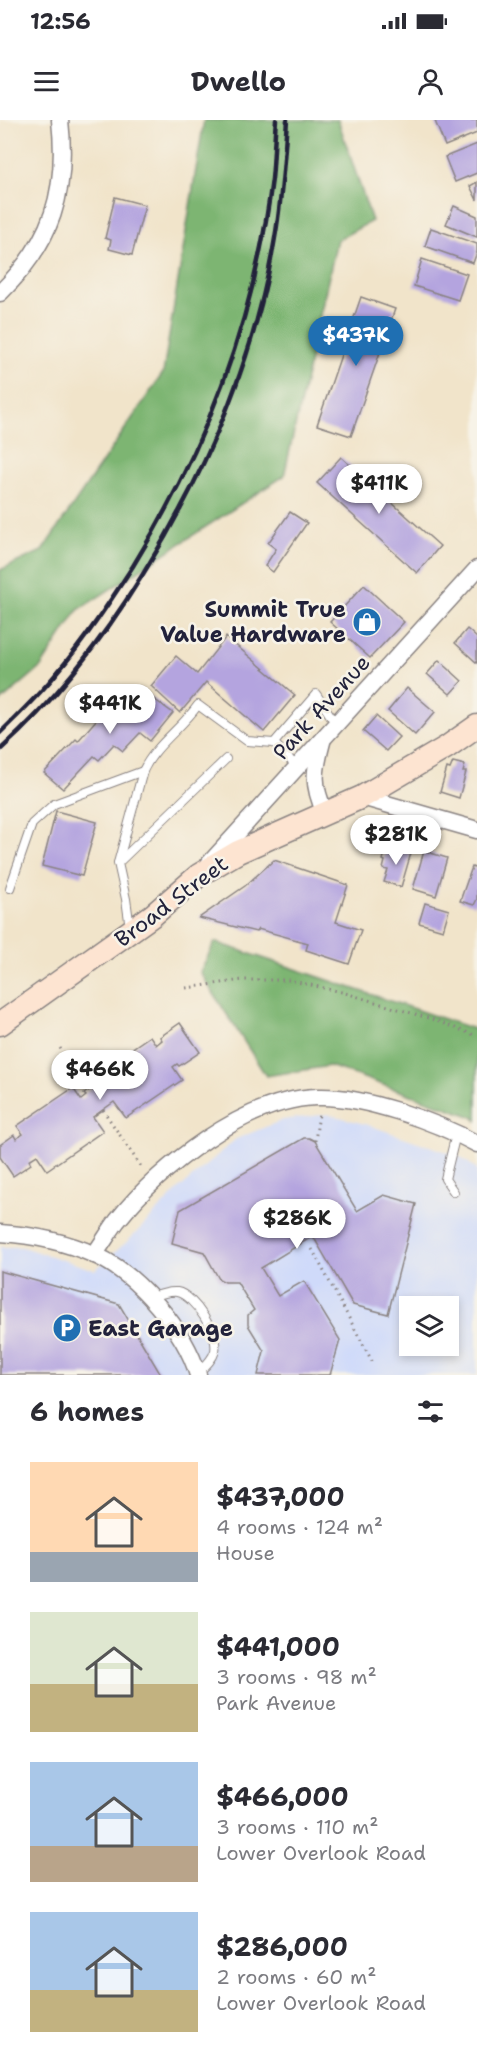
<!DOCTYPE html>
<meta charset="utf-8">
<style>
body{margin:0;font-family:"Shantell Sans",sans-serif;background:#f2f2f3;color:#2b2b33;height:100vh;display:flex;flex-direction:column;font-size:22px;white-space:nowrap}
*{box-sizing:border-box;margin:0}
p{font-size:20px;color:#7c7c81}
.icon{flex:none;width:33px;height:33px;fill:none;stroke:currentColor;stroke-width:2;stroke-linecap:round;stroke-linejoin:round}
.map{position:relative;height:1255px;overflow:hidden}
.details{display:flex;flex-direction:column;background:#fff;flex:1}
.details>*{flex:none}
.buttons{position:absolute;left:399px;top:1176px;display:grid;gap:12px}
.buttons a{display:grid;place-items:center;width:60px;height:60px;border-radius:0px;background:#fff;box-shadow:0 3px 9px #0003;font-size:30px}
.price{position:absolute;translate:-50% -51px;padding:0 14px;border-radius:21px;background:#fff;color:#222;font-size:20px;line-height:39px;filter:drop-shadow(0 2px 3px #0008)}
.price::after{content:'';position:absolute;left:50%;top:36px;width:18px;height:14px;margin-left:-9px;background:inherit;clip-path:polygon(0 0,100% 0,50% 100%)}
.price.active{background:#1f6fb2;color:#fff}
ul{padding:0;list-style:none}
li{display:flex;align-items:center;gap:18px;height:150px;padding:0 30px}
li span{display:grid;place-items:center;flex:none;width:168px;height:120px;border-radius:0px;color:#555}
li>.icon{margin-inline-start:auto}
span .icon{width:72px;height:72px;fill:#fffc;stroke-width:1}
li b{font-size:26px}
h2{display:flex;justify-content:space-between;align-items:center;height:72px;padding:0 30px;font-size:26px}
.status{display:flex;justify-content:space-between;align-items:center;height:42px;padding:0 30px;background:#fff;direction:ltr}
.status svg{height:16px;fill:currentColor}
header{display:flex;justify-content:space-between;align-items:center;height:78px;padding:0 30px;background:#fff;font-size:27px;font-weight:700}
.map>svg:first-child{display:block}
</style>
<div class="status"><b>12:56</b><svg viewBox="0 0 49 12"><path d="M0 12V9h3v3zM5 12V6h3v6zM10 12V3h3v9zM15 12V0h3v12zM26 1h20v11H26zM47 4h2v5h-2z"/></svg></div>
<header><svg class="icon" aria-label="menu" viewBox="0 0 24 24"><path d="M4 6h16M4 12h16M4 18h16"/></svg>Dwello<svg class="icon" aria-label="person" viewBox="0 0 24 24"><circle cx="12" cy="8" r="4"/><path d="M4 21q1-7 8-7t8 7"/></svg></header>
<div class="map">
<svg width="477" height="1255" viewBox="0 0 477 1255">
<rect width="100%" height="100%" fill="#f7f3e8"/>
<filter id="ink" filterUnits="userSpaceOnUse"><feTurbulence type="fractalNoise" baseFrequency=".0167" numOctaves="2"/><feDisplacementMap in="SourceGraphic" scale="12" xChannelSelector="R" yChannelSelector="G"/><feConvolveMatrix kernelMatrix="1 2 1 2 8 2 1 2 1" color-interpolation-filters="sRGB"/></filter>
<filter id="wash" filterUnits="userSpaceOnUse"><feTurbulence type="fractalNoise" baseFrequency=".008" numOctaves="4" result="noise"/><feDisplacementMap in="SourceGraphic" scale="24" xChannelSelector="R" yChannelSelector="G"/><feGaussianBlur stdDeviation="1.35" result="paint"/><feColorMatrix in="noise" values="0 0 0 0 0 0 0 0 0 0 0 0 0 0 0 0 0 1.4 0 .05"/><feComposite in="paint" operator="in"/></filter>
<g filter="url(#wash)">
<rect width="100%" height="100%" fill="#f1e4ca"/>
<path fill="#cfdafa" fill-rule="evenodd" d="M328,994L368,1005L459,1036L477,1049V1255H0V1127H22L95,1150L130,1119L180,1068L236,1019L283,1000ZM410,1186H448V1226H410Z"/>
<g fill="#7db572" stroke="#506c56" stroke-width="1.5">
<polygon points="204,0 338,0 372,101 337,120 284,356 78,490 41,547 0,582 0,450 42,431 163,253"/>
<polygon points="215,822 477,910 477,1001 473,997 330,946 266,956 200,852"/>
</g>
<g id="blocks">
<g fill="#b4a4df">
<polygon points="438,0 477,0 477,13 445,26 435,1"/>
<polygon points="477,24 477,53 455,62 445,37"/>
<polygon points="477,62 477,80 470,66"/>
<polygon points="115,77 145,85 132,135 109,129 111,120 105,118"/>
<polygon points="454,86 477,96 477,117 446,104"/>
<polygon points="431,108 477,124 477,132 473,143 425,126"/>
<polygon points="422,139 467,154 458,180 414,166"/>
<polygon points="361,177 395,189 351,316 317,305"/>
<polygon points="341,337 440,426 417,453 317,363"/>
<polygon points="290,392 307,403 273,452 265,446 276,429 268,423"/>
<polygon points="364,465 404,502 370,538 330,502"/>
<polygon points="467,509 477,518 477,543 455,523"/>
<polygon points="226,517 295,575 264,612 206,562 180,593 151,566 176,536 197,554"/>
<polygon points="439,540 462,561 450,574 427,554"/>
<polygon points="407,568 435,592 415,615 388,591"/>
<polygon points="140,569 173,593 150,621 140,613 123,631 114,624 99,640 94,636 63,669 44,653 76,619 78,621 111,583 121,591"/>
<polygon points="376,596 399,617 386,631 363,611"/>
<polygon points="453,642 465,645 463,652 466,652 459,678 440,672 447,648 450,649"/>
<polygon points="56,691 97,702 82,756 42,746"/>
<polygon points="394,728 411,733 401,767 384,762 388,750 383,749 385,741 383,740 385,732 392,734"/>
<polygon points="424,731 447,738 436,776 413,769"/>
<polygon points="274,740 348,765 336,802 361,810 349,844 306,830 308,823 258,809 256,812 199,798 245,766"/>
<polygon points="472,747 477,749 477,779 474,785 460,781"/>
<polygon points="425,783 449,790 443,810 419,803"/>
<polygon points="180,903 200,932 179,946 177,944 173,947 182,960 126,998 114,982 93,997 103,1011 47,1050 37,1035 29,1040 31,1044 13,1056 0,1037 0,1025 14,1015 16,1019 23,1014 17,1006 73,968 81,980 86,976 84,974 95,966 97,969 103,966 95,954 150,916 156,925 162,920 160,917"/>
<polygon points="304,1018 309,1018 315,1021 357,1091 384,1075 416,1084 388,1194 353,1185 313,1116 261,1148 278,1176 304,1161 340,1220 330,1255 258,1255 264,1231 248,1205 248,1195 254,1190 237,1162 225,1162 219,1159 204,1132 172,1123 180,1090"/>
<polygon points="0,1151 119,1184 161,1255 0,1255"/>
</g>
</g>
</g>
<g filter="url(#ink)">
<use href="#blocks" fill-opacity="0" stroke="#8a8382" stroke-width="1.5"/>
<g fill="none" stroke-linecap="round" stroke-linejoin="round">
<g stroke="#8a8382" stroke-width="10">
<g id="service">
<polyline points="297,647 274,623 316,574 336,604"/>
<path d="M118,743L143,651C155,625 182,608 198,585L247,621L274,623"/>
<polyline points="10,768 32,704 54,684 143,651"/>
<polyline points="130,808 126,779 118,743 226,639"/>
<polyline points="454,1072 445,1059 456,1014"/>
<path d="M150,1178C158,1175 168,1171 177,1172C194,1175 219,1215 215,1231C212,1241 204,1247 198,1253"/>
</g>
</g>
<g stroke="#8a8382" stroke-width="19">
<g id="minor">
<path d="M0,173C52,122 68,72 60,0"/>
<path d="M322,622C314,652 312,664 325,693"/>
<polyline points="362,677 477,710"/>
<polyline points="209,744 477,449"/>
<path d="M0,1113C31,1115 66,1122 95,1135C137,1154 185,1210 198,1255"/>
<path d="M94,1135C102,1124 109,1112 117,1101C160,1047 245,979 317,977C362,975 437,1002 477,1024"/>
</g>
</g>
<g stroke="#8a8382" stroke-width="25">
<polyline id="secondary" points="0,904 153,795 199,755 238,732 362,677 447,627 477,606"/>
</g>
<g stroke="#8a8382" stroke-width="3" stroke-dasharray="1.5 4.5" stroke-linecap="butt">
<polyline points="186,868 243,860 288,860 342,872 431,899 477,916"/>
<polyline points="60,928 89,970"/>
<polyline points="103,990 142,1048"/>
<polyline points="315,1021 319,994"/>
<polyline points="312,1129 373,1243"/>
</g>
<use href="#service" stroke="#fff" stroke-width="8"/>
<use href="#minor" stroke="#fff" stroke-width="16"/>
<use href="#secondary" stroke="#fde4d1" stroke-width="22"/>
<g stroke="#22223b" stroke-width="4.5">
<path d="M0,613C19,594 39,575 56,554C85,520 109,483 133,446C206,328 255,198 272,59C274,40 274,20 276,0"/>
<path d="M0,630C57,579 103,519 143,454C207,351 255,238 275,118C282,79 284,39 287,0"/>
</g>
</g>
</g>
<defs>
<g id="shop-disc" transform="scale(1.5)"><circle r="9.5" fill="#1f6fb2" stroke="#f7f3e8"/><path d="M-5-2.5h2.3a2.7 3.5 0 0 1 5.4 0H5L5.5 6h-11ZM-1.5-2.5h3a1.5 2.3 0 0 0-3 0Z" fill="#fff"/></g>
<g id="parking-disc" transform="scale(1.5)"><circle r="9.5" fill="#1f6fb2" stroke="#f7f3e8"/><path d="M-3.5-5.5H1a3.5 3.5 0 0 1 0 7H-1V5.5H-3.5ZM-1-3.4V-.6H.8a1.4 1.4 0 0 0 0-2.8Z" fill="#fff"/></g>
</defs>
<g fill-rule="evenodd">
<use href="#shop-disc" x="367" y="502"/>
<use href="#parking-disc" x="67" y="1208"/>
</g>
<g text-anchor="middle" stroke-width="5" stroke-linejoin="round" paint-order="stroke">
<g font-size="22" font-weight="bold" fill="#22223b" stroke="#f7f3e8" text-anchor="end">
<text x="346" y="497">Summit True<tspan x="346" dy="25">Value Hardware</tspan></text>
<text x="88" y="1216" text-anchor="start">East Garage</text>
</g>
<g font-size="22" fill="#22223b" stroke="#f7f3e8">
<text transform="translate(321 587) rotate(-48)" y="8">Park Avenue</text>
<text transform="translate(171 781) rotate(-37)" y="8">Broad Street</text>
</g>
</g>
</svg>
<div class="buttons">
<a><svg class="icon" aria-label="layers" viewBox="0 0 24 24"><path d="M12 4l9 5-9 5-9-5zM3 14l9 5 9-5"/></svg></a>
</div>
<b class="price active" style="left:356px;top:247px">$437K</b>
<b class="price" style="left:379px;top:395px">$411K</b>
<b class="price" style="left:110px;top:615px">$441K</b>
<b class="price" style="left:396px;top:746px">$281K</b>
<b class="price" style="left:100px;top:981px">$466K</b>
<b class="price" style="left:297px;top:1130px">$286K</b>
</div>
<section class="details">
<h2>6 homes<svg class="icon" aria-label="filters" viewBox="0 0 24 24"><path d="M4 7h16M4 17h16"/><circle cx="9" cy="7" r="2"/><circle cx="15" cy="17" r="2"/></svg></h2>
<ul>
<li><span style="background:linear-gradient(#ffd9b3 75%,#9aa5b1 0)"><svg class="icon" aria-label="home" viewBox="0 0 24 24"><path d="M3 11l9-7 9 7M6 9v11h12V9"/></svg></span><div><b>$437,000</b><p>4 rooms · 124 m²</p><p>House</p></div></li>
<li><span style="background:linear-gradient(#dfe7d0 60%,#c2b280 0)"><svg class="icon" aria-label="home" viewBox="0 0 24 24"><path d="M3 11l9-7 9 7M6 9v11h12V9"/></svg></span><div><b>$441,000</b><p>3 rooms · 98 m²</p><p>Park Avenue</p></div></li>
<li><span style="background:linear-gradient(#a9c7e8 70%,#b9a48a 0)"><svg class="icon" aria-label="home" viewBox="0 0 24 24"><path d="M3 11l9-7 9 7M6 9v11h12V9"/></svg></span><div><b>$466,000</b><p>3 rooms · 110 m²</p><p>Lower Overlook Road</p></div></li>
<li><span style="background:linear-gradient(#a9c7e8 65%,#c2b280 0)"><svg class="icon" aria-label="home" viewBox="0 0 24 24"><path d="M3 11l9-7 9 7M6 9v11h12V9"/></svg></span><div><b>$286,000</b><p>2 rooms · 60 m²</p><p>Lower Overlook Road</p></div></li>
</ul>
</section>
